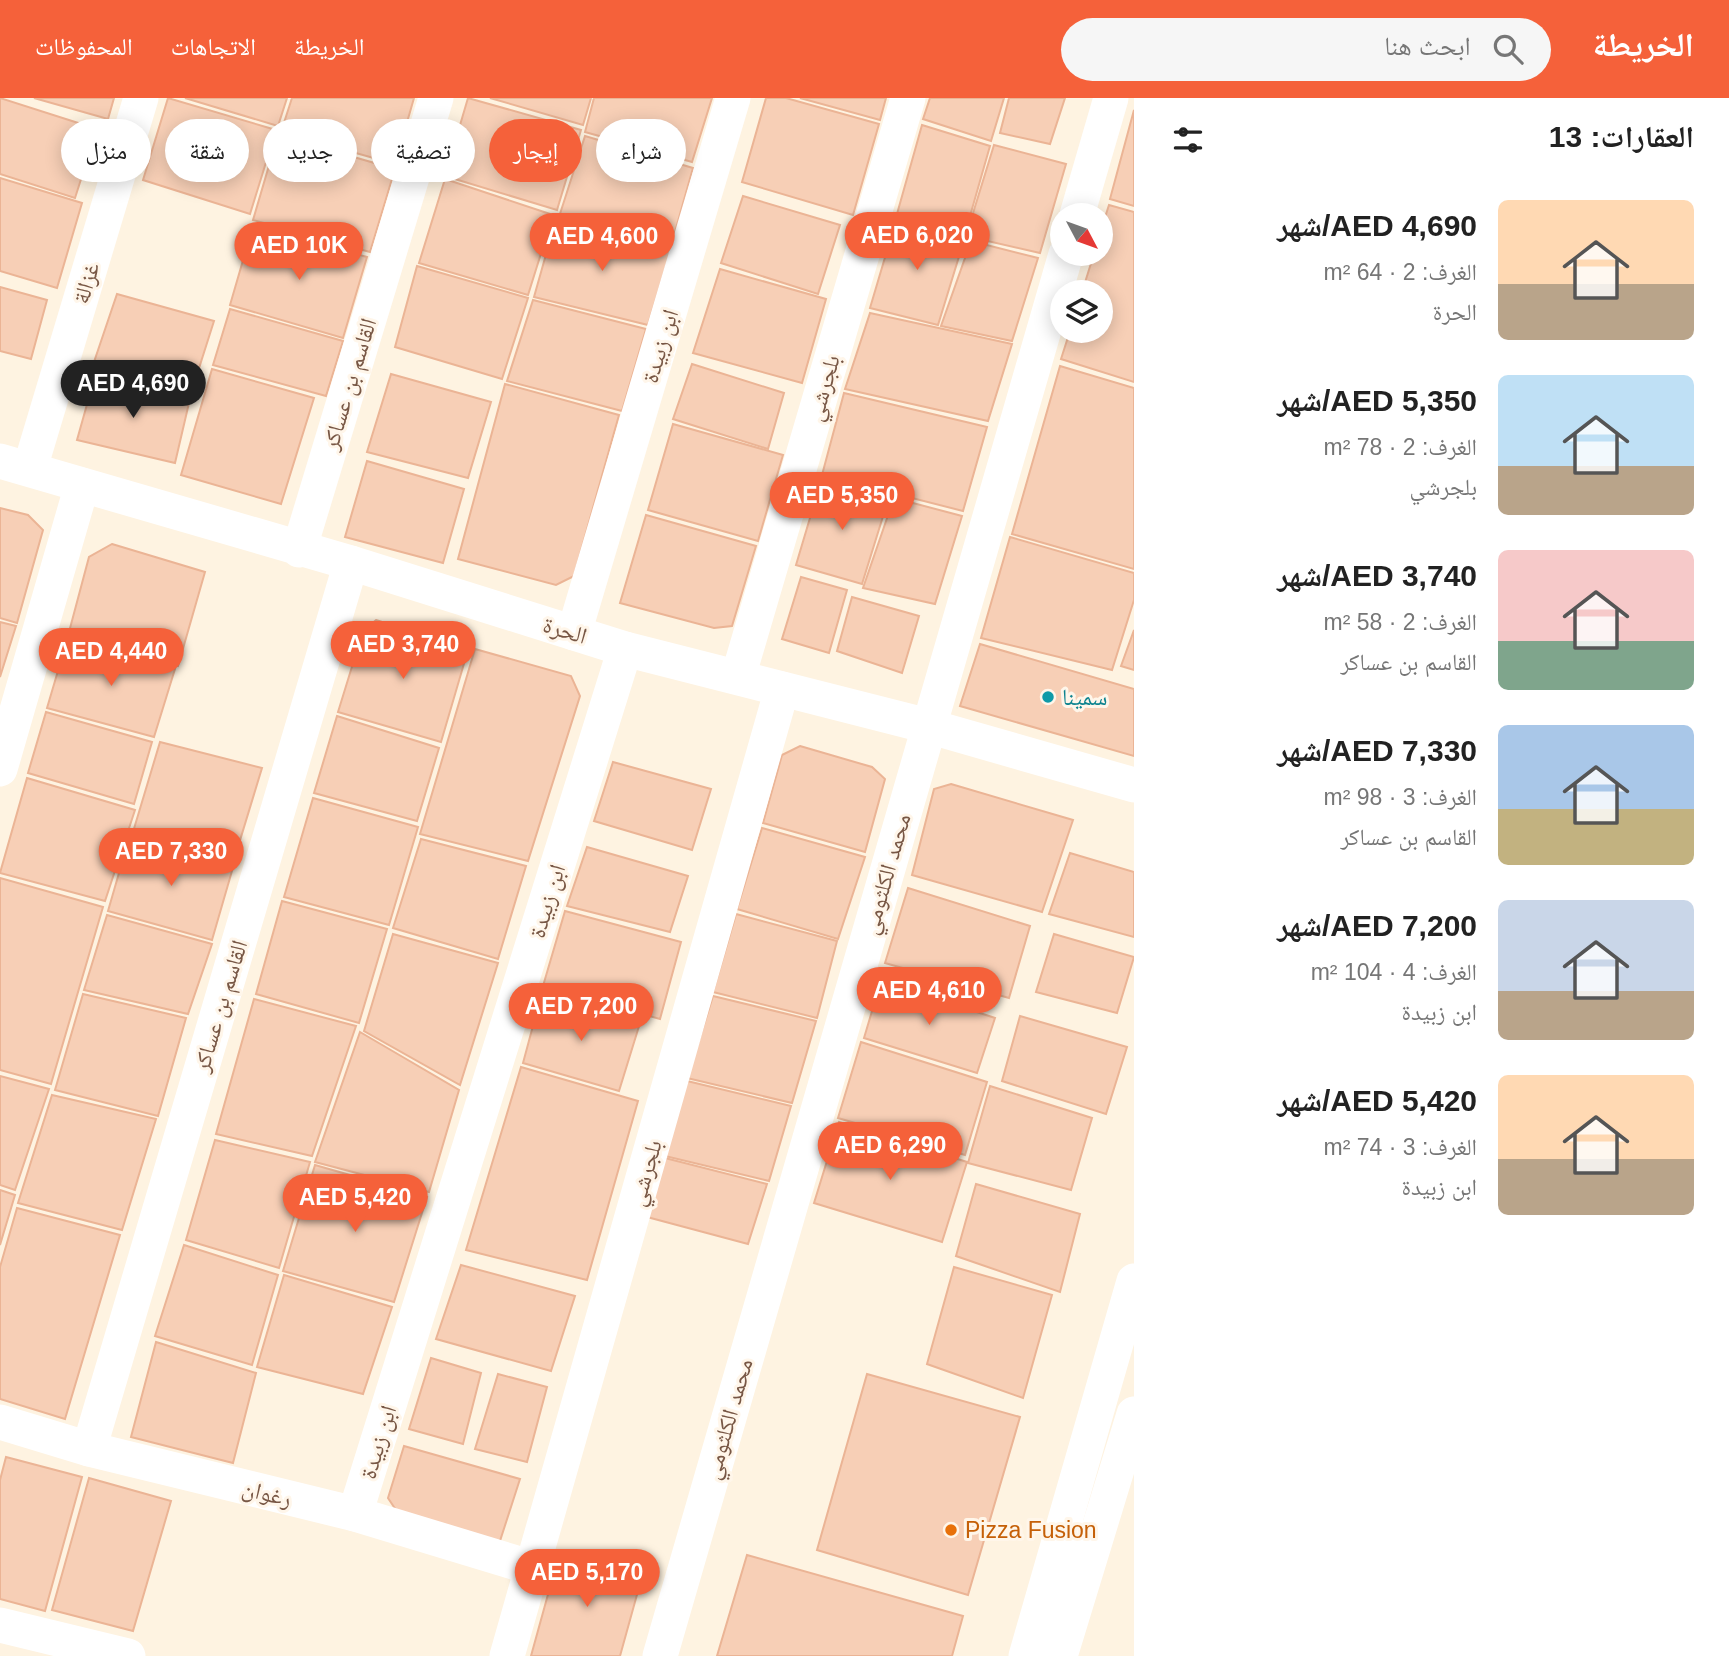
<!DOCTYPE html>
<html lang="ar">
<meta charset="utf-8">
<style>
body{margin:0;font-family:Helvetica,"Noto Naskh Arabic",sans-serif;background:#f6f6f6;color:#222;direction:rtl;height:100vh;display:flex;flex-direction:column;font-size:26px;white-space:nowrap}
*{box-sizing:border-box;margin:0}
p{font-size:23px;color:#767676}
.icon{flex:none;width:38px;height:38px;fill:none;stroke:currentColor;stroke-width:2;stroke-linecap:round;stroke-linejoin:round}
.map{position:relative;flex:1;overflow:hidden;direction:ltr}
.side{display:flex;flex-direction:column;background:#fff;width:595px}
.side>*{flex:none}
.hud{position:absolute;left:21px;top:21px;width:665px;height:63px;direction:rtl;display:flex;gap:14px}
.needle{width:46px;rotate:131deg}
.buttons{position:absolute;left:1050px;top:105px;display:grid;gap:14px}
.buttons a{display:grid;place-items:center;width:63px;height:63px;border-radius:50%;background:#fff;box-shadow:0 4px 18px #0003;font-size:35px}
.price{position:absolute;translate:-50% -60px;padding:0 16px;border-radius:24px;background:#f5613a;color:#fff;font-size:23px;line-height:46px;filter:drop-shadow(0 2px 4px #0008)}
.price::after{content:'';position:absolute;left:50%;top:42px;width:21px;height:16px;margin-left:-10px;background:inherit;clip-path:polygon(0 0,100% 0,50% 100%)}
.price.current{background:#222;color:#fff}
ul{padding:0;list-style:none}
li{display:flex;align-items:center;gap:21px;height:175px;padding:0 35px}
li span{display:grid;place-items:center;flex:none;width:196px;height:140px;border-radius:10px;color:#555}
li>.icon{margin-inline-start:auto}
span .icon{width:84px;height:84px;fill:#fffc;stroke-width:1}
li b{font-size:30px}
h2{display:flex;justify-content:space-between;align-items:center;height:84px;padding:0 35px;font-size:30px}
.tag{padding:0 24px;border-radius:32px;background:#fff;box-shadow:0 4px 18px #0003;font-size:24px;line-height:63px}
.tag.current{background:#f5613a;color:#fff}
header{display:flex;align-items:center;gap:42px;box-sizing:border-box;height:98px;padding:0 35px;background:#f5613a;color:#fff}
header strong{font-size:33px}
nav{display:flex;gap:38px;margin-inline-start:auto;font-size:24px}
.search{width:490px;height:63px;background:#f6f6f6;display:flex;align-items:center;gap:18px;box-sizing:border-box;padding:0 24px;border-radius:38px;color:#767676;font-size:26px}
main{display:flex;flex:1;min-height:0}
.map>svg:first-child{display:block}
</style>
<header>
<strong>الخريطة</strong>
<div class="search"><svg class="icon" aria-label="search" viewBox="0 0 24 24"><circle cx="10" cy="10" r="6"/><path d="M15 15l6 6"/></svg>ابحث هنا</div>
<nav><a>الخريطة</a><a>الاتجاهات</a><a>المحفوظات</a></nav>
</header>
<main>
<section class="side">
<h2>العقارات: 13<svg class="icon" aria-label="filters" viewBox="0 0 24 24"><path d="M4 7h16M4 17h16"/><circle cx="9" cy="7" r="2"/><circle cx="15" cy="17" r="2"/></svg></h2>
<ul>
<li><span style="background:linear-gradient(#ffd9b3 60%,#b9a48a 0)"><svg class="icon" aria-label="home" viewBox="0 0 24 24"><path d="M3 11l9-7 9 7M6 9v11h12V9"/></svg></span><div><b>AED 4,690/شهر</b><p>الغرف: 2 · 64 m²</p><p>الحرة</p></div></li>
<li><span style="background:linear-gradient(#bfe0f5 65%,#b9a48a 0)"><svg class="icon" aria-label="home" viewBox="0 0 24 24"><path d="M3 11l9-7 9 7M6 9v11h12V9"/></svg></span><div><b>AED 5,350/شهر</b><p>الغرف: 2 · 78 m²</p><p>بلجرشي</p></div></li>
<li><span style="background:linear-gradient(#f6c9c9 65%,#7fa58c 0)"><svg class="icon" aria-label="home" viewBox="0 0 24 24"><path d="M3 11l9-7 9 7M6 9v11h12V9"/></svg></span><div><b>AED 3,740/شهر</b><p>الغرف: 2 · 58 m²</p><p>القاسم بن عساكر</p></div></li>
<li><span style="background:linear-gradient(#a9c7e8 60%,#c2b280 0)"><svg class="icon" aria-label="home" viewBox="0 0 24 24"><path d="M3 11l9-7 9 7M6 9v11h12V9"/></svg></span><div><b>AED 7,330/شهر</b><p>الغرف: 3 · 98 m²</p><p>القاسم بن عساكر</p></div></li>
<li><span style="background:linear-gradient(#c9d6e8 65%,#b9a48a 0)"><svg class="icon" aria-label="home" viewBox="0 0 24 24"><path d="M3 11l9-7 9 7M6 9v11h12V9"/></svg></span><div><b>AED 7,200/شهر</b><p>الغرف: 4 · 104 m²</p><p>ابن زبيدة</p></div></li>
<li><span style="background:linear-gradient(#ffd9b3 60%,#b9a48a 0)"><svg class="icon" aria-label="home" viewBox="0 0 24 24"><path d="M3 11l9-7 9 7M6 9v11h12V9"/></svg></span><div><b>AED 5,420/شهر</b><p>الغرف: 3 · 74 m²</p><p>ابن زبيدة</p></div></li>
</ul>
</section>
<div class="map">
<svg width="1134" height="1558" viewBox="0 0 1134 1558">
<rect width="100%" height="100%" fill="#fef3e1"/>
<g fill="#f7cfb6" stroke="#ebb495" stroke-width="2">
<polygon points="0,0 97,31 75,100 0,76"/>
<polygon points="34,0 114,0 108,21"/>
<polygon points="168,0 276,32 250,116 143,82"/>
<polygon points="185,0 287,0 278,28"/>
<polygon points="292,0 414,0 395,66 281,34"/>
<polygon points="468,0 581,32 557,112 445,78"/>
<polygon points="490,0 591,0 583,27"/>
<polygon points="594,0 712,0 692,64 585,34"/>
<polygon points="766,0 786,0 879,26 853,117 742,84"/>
<polygon points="800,0 886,0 880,22"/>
<polygon points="930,0 1004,0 991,43 923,21"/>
<polygon points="1009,0 1065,0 1050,46 1000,35"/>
<polygon points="1134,12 1134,108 1110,101"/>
<polygon points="922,27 990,48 966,132 897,116"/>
<polygon points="278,37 395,71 370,154 253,122"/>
<polygon points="585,38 693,70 671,148 559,119"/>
<polygon points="994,47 1066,66 1040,155 966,138"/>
<polygon points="0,80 82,105 57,190 0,173"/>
<polygon points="445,81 553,117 528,197 419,165"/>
<polygon points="743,98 840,127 818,196 721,165"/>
<polygon points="1109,107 1134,114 1134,284 1061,261 1070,233 1101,233 1101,194 1082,194 1094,156 1101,156 1101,132"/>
<polygon points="897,119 965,139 938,227 870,210"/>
<polygon points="556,121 671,152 648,227 534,199"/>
<polygon points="253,128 367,159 343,240 230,207"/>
<polygon points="971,143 1038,160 1012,243 941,228"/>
<polygon points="417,168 528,200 502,281 395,249"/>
<polygon points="720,171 826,201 802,285 693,255"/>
<polygon points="0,189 47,202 31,261 0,253"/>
<polygon points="117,196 214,223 193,289 94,264"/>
<polygon points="533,202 646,231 622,313 507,283"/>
<polygon points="230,211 343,243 326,298 213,267"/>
<polygon points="870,215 1012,246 988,323 845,291"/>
<polygon points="692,266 784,295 768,351 673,321"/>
<polygon points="1060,268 1134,290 1134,471 1012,436"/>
<polygon points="212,271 314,300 281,406 181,377"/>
<polygon points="391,276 491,304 468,380 367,354"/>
<polygon points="95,278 189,305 175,365 77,342"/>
<polygon points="505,286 619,317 574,478 556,487 458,461"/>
<polygon points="844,295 987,329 963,413 822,377"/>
<polygon points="673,326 783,357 758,443 648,412"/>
<polygon points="367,363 464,391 443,465 345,439"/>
<polygon points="821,383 889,399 862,486 796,467"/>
<polygon points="894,400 962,418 935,506 863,490"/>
<polygon points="0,410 28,417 43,432 17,525 0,520"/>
<polygon points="646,417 756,448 732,528 714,530 620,505"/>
<polygon points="1010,439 1134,475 1134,502 1112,572 981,540"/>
<polygon points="112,446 205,474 178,568 69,534 89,459"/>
<polygon points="801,479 847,492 829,555 782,541"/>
<polygon points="852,499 919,518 902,575 837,553"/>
<polygon points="376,522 468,552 441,644 338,614 363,533"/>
<polygon points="0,524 16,528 0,579"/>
<polygon points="1134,532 1134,572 1121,568"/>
<polygon points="68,539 175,571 154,639 47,610"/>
<polygon points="980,546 1134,591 1134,658 960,608"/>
<polygon points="475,551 571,578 580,598 528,763 420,736"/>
<polygon points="46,614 152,644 134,706 28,675"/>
<polygon points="337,618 439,650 417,723 314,695"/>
<polygon points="160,644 262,670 234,762 133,734"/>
<polygon points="800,648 872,669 885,681 865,754 763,725 782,657"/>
<polygon points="613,664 711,691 692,752 594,723"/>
<polygon points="27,680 135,712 105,803 0,775"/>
<polygon points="951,686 1073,722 1042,814 912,777 934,691"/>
<polygon points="313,700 418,729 389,827 284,799"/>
<polygon points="762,730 865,759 838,841 737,811"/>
<polygon points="130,737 234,766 212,842 108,813"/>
<polygon points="421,741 526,768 498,861 393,830"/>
<polygon points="587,749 688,778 670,834 567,808"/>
<polygon points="1070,755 1134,774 1134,839 1049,816"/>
<polygon points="0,780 103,809 51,986 0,972"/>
<polygon points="908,790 1030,828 1009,900 885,865"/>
<polygon points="282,803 387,831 359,925 256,896"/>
<polygon points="565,813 681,844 660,921 543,888"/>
<polygon points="736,816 837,843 817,920 713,894"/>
<polygon points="107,817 212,846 188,916 84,892"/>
<polygon points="393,836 498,865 460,987 364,933"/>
<polygon points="1054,836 1134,859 1117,915 1036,894"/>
<polygon points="881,883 995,920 977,975 864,940"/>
<polygon points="83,896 186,920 158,1018 55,992"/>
<polygon points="541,898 640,925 619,993 523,965"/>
<polygon points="713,898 816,923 792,1005 687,980"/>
<polygon points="254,901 356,928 312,1058 216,1036"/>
<polygon points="1020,918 1127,949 1106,1016 1002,983"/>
<polygon points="360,934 459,992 429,1094 315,1064"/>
<polygon points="861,944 987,984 965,1057 838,1020"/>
<polygon points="521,969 638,1003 587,1182 466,1152"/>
<polygon points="0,978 49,991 15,1092 0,1087"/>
<polygon points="687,983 791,1008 769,1083 665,1058"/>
<polygon points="990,988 1092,1020 1071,1092 968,1065"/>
<polygon points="52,997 156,1021 122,1132 18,1105"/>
<polygon points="839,1024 967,1064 942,1144 814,1105"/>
<polygon points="215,1042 310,1064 279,1170 186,1142"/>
<polygon points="665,1060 767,1086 748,1146 647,1119"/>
<polygon points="315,1067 427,1099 394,1204 283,1173"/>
<polygon points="976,1086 1080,1116 1060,1194 956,1158"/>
<polygon points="0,1092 15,1097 0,1147"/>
<polygon points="17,1110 120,1137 65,1321 0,1301 0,1169"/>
<polygon points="184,1147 278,1177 252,1267 155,1238"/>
<polygon points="461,1167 575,1198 551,1273 436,1241"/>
<polygon points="954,1169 1052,1197 1023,1300 927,1266"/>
<polygon points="284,1177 392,1209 363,1296 257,1269"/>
<polygon points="156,1244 256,1275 233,1365 131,1339"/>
<polygon points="431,1260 481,1275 463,1346 409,1331"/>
<polygon points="498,1276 547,1289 527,1364 475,1351"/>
<polygon points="867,1276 1020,1319 968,1497 817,1452"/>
<polygon points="404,1348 520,1381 499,1446 400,1418 388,1400"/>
<polygon points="6,1359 82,1379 45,1513 0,1501 0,1382"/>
<polygon points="89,1380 171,1403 133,1533 52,1512"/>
<polygon points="560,1453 643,1475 620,1558 531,1558"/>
<polygon points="747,1457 963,1518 952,1558 717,1558"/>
</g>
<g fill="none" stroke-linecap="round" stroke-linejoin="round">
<g stroke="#fff" stroke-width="35">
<polyline points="1077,117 1111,0"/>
<polyline points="0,363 351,465 625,551 928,628 1134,687"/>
<polyline points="30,370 141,0"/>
<polyline points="299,452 436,0"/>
<polyline points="574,535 733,0"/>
<polyline points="738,579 908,0"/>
<polyline points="0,671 82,387"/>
<polyline points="0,1324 89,1351 355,1416 533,1470"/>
<polyline points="89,1351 351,465"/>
<polyline points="355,1416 625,551"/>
<polyline points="0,1527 128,1558"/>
<polyline points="507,1558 782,591"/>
<polyline points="660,1558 1066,156"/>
<polyline points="1026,1558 1134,1183"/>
<polyline points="1060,1558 1134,1316"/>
</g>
</g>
<circle fill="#0f9aa8" stroke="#fff6ea" stroke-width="2.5" cx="1048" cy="599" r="7"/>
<circle fill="#e8710a" stroke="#fff6ea" stroke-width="2.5" cx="951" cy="1432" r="7"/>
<g text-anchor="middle" stroke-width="6" stroke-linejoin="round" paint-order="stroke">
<g font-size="23" fill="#785745" stroke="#fff6ea">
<text transform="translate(86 185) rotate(-73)" y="8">غزالة</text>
<text transform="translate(660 248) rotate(-73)" y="8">ابن زبيدة</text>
<text transform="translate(349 286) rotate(-73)" y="8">القاسم بن عساكر</text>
<text transform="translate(823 290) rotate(-74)" y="8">بلجرشي</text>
<text transform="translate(565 532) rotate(17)" y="8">الحرة</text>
<text transform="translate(886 776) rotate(-74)" y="8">محمد الكلثومي</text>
<text transform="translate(547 803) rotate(-73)" y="8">ابن زبيدة</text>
<text transform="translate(220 908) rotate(-73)" y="8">القاسم بن عساكر</text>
<text transform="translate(645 1075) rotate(-74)" y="8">بلجرشي</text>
<text transform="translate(728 1321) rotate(-74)" y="8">محمد الكلثومي</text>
<text transform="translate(378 1344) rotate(-73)" y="8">ابن زبيدة</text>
<text transform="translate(267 1395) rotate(14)" y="8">رغوان</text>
</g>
<g font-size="23" fill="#0d838f" stroke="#fff6ea" text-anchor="start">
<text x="1062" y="607">سمينا</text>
</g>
<g font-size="23" fill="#c56008" stroke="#fff6ea" text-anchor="start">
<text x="965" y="1440">Pizza Fusion</text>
</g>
</g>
</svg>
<div class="buttons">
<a><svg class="needle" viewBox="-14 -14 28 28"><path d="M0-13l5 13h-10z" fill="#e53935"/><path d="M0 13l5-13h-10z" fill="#767676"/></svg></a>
<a><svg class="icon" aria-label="layers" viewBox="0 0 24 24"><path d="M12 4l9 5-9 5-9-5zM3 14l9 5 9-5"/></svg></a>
</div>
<b class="price" style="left:917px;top:174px">AED 6,020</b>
<b class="price" style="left:602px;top:175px">AED 4,600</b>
<b class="price" style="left:299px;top:184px">AED 10K</b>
<b class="price current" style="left:133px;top:322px">AED 4,690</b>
<b class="price" style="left:842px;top:434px">AED 5,350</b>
<b class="price" style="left:403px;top:583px">AED 3,740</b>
<b class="price" style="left:111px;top:590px">AED 4,440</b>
<b class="price" style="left:171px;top:790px">AED 7,330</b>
<b class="price" style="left:929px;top:929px">AED 4,610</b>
<b class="price" style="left:581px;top:945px">AED 7,200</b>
<b class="price" style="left:890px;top:1084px">AED 6,290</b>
<b class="price" style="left:355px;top:1136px">AED 5,420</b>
<b class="price" style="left:587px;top:1511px">AED 5,170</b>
<div class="hud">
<a class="tag">شراء</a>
<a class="tag current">إيجار</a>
<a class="tag">تصفية</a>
<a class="tag">جديد</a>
<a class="tag">شقة</a>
<a class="tag">منزل</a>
</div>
</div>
</main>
